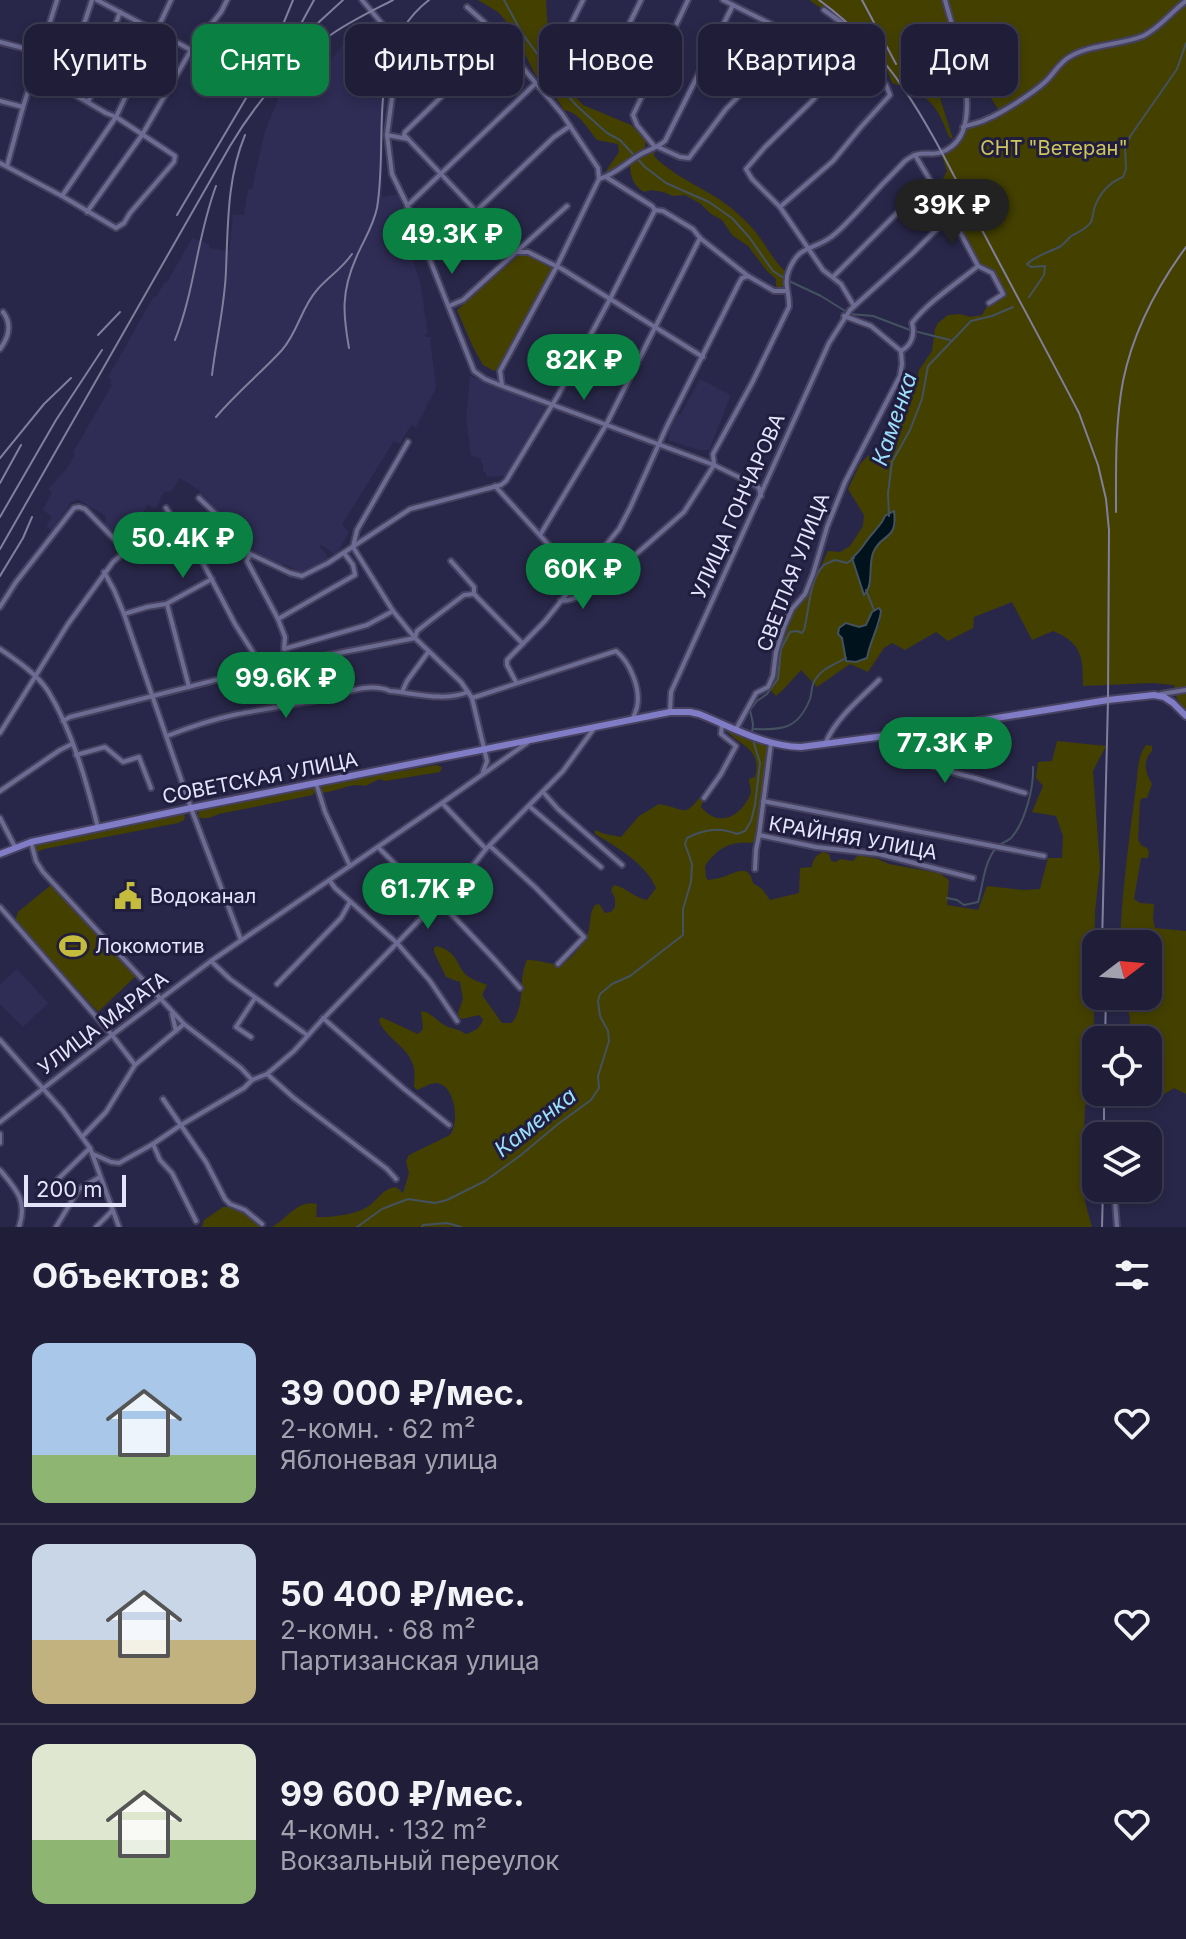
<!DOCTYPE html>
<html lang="ru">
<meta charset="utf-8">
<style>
body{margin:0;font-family:Inter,sans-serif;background:#2c2a42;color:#f1f3f6;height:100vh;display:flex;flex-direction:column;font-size:30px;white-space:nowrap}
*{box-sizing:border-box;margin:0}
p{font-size:26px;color:#a1a2ad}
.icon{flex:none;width:44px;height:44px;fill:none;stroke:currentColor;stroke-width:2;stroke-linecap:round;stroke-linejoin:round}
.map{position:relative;height:1227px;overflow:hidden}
.panel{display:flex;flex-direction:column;background:#1f1d37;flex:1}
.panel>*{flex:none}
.top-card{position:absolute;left:24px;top:24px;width:1138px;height:72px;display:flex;gap:16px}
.needle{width:52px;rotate:74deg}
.fabs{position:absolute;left:1082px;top:930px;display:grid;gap:16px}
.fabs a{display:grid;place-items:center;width:80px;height:80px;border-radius:16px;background:#1f1d37;box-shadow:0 4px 12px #0003,0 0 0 2px #3c3b52;font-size:40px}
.scale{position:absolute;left:24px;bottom:20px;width:102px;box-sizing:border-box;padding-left:8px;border:4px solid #e4e4fb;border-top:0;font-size:22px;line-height:28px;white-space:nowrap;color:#e4e4fb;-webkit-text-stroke:6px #201d3e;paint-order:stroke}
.price{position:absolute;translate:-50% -68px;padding:0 18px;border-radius:28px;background:#0b8043;color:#fff;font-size:26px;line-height:52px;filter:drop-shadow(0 2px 4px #0008)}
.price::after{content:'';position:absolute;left:50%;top:48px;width:24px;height:18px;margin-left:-12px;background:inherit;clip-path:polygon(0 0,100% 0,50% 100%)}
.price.selected{background:#222;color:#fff}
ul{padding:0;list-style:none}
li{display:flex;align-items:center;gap:24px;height:200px;padding:0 32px}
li+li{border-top:2px solid #3c3b52}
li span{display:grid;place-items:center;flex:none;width:224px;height:160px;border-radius:16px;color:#555}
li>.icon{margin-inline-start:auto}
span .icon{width:96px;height:96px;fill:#fffc;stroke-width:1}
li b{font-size:34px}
h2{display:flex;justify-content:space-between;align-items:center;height:96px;padding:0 32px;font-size:34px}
.tag{padding:0 28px;border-radius:16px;background:#1f1d37;box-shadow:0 4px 12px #0003,0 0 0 2px #3c3b52;font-size:28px;line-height:72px}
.tag.selected{background:#0b8043;color:#fff}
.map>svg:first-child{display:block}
</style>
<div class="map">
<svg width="1186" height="1227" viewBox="0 0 1186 1227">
<rect width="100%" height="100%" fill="#292749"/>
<g fill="#2f2c55">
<polygon points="375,19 384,29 390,43 397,47 389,74 384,118 382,197 399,194 403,211 406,214 399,218 420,282 428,334 425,335 426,337 430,337 436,388 416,427 411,425 400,444 394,441 342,525 349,532 336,555 321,545 320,548 325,552 329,559 302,573 284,564 280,565 259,556 260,553 256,555 233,530 232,526 205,497 202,498 198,495 200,491 180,478 172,491 164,492 155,509 147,505 141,519 124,542 105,527 106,516 77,499 74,502 72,501 52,530 46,526 52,517 43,510 52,493 48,489 67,468 75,454 73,452 112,385 110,384 111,379 108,377 154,296 156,297 165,282 167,282 192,238 209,244 209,248 229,251 233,215 244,215 248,190 252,189 264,134 280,94 294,78 311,86 341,47 358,30"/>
<polygon points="470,376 546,406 505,476 486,477 486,472 483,472 483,463 481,463 481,458 471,456 466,419"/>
<polygon points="700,379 731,395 709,450 699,450 668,440 670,429 678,414 680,415"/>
<polygon points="17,969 48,1003 23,1027 0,1004 0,984"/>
</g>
<g fill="#444000" fill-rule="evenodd">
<path d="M478,0H546C547,16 546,35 560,46L553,60L571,85L572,93L583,105L631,125L646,140L645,147L641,153L655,147L654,156C678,181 713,190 738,214C746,221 754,229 760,238C769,250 775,263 787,273C786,279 785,285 780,288L776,286V279L767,271L748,246L732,235L722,220L711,214L701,204L685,195L673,196L663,192L651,190L644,192C632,185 630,175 630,162L606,177L604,174L619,152L618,144L597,140C587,128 580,113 564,110L550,88L536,76L523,50L510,33L506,21L498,12Z"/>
<path d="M809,0H1186V710C1177,701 1176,697 1174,685L1153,683L1083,686C1083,657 1082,643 1053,631L1032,640L1012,602L974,617L973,628L948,641L936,632L905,650L892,643L884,648L868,672L850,664L817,687L801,670L783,690L776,696L768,687L773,676L776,652L792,609L809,592L828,551L840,552L850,546L863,526L864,515L848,489L860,464L869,455L883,466L891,451L916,384L919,370L932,351L935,329L938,323L948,315L960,314L970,317L982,315L989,303L1003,294L992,273L978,266L929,181L941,182L947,171L941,153L954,145L963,127L1000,112L983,86L967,78L962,64L945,71L940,98L953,139L949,137C936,102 928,94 892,83L886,67L873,53L868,50L845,25ZM885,516L896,523L890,535L882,540L875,547L872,556L869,590L864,595L852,557C863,549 866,541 874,532C879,525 882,524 885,516ZM872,612L880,623L871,641L866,658L845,652L842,637L859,627L866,625Z"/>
<polygon points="518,256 530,256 553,269 535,298 500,368 494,371 483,365 473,347 457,310"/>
<path d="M722,723L771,743L759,835L752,843C731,840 716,849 705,866L706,877L708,880C715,879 722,878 728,875C741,870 749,866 753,883L762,889L770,900L799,893L800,868L812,867C813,859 816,855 823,852L829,854L831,861L836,862L840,859L853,861L858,855L878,859L889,864L939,873L949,880L947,905L978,910L987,886L1023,890L1040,889L1048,858H1062L1063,836L1056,816L1032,812L1043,786L1036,778L1038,762L1052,761L1057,741L1106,746L1093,771L1100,867L1095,911L1093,1101L1085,1105L1084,1132L1087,1139L1084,1198L1092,1227H272C288,1218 298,1199 317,1204L316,1217C330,1218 358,1214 369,1206C379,1199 382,1189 396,1187L403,1193L409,1173L406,1161L409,1155L450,1135C460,1122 455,1084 436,1083C429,1083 423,1088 417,1090L414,1087C414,1081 415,1074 414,1068C409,1046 387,1040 379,1021L381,1017L418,1034L423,1029L421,1011C433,1013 436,1021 446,1026C454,1030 458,1028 465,1034C474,1032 481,1028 483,1019L479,1015L462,1019L459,1017L458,1013L463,999L460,982L446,977L434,952V948L437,946C461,953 455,968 469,977C474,981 481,982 487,985L482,995L502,1023H512C527,1002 517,982 527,960C538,959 549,965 560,964C570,963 587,939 589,930C591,920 589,914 595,905L599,904L605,913L611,912L615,907V898L611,890L614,885C627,888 635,898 647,900L656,888C646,864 617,847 595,834V830L605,834L621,837L639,816L659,804C685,808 683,819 700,797L704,798L701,807C715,824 733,821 745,804C747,800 750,797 751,792C751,789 749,782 749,779L755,777C764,744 732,746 722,723Z"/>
<path d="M1146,745L1152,746V751C1142,761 1145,773 1152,784L1147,798H1142L1140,801L1138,840L1142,846L1147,848L1149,852L1148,858H1141L1134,899L1140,903L1154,904L1153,919L1155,928L1186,931V1094L1174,1088L1158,1098L1140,1093L1148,1092V1040H1129L1130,1018L1125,996H1148V944H1120C1122,891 1129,840 1136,787C1138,773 1137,757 1146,745Z"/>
<path d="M436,765L442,767L440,772L385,781L380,779L365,786C353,782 335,792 322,793V785Z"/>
<path d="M312,786L315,790L313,795L219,814C212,817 205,820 198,817L199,811Z"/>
<polygon points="181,813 185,816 184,820 178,823 44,849 37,852 35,847 39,844"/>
<polygon points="51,885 137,975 98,1012 15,921 18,912"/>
<path d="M223,1207C245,1207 247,1220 263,1227H202L204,1220Z"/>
</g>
<g fill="#00131d" stroke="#445260" stroke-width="2">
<path d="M894,511C898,542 881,532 873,553C868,567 874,585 864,595L852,558C863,549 865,541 874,532C879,525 882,524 885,516Z"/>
<path d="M879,608L881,611C879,627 870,641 867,658L856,662L846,661L842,638L838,634L839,628L846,623L859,627L866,625L872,612Z"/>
</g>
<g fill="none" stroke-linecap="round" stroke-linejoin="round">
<g stroke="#445260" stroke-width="2">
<polyline points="504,0 522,33 567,95 577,106 607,133 620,140 645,167 666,183 709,202 732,218 749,237 773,271 784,278"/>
<polyline points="789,281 821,296 850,314 873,316 910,330 950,340"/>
<path d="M1029,297L1044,275L1045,266L1031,267L1027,264C1037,255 1050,252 1061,246C1065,243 1067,240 1070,237C1077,232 1086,230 1091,222C1093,218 1093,213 1094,209C1099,194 1108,183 1123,177L1126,169L1125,147L1131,135L1177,69L1186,43"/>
<polyline points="889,516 888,493 892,462 910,430 922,399 928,366 971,321 992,316 1013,307"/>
<polyline points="866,590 874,610"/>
<path d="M754,729C783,730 798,729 810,699C812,693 811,686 815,680C822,668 834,665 846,658"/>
<path d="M752,733L753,724L750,710L757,701L767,694L778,679L781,649L790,632L797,631L802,633L804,630C809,612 809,580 823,566C826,563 831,562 835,560L847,563L854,558"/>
<path d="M947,898L957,900L964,905L978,902C983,885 984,862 996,848C1000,843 1007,842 1011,838C1025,823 1034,787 1033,767"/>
<path d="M357,1227L382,1209L408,1199L435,1203L447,1200L485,1181L521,1155L558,1124L591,1100L599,1088L598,1076L609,1041L608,1031L600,1016L598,1001L600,994L612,984L630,976L683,935V909L691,882L692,864L685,844L687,838C705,829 719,827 737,834L745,831L751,821L755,805L760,763L753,740"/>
<polyline points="422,1227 423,1225 447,1223 461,1227"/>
</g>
<g stroke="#45415f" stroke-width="8">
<g id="minor">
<polyline points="97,0 191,50"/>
<polyline points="362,0 400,45 401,55 393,90 387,135 392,174 413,217 474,371 485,379 502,386 714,465 755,485 759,488 761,496"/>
<polyline points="723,0 775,26 771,32 760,39 752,52"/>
<polyline points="467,7 484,22 562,114 598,168 599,179"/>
<polyline points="824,10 845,25 866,46 866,50 853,56 828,81 813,100 765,147 746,169 752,179 780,207 823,270 841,284 854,306"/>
<polyline points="0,42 42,53"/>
<polyline points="560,46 583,0"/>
<polyline points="60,86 67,75 92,0"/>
<polyline points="595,94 641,0"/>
<polyline points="89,100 120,12"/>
<polyline points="0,101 23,107"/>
<path d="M963,127C971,124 980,123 987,119C1002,113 1033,93 1045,82C1054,74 1059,62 1071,56C1093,44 1120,45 1143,36C1160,28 1171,12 1186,1"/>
<polyline points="387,135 408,139"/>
<polyline points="407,138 404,135 405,132 499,41"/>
<polyline points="408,139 509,246 516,252 528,252 562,269 703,357"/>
<polyline points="655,147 637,125 633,115 688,0"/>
<polyline points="658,147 680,157 689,158 726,109 793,41"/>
<polyline points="915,155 951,215 978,266"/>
<polyline points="0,163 62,196 116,228 124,223 130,213 174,162 175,156 116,117 106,113 36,72"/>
<polyline points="7,166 23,107 57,0"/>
<polyline points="606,177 652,206 655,210 663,211 693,229 700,238 748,276 774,291 787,291"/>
<path d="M599,179C614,175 627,162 641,154C649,150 658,147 665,141L733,5"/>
<polyline points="62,196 116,117 171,0"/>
<polyline points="407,206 536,83"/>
<polyline points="780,207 833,161 861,127 890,95 886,85 860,54"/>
<polyline points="87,212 142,135 191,50 221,12 227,0"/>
<polyline points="429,256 554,137 570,126"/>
<polyline points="978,266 992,273 1003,294 989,303"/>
<polyline points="833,277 929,181"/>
<polyline points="449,306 463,300 567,206"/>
<path d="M0,349C9,337 12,324 3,312"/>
<path d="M901,351C912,345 915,334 912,323C929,301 956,284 978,266"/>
<polyline points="502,385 500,371 557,266 599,179"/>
<path d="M495,486L578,577L590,587L626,563L684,512L714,465L713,454L752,383L789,307C790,294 783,283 789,270C800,244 812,251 831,237C841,230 849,220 858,211C873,194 889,177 905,161C906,160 914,155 915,155C929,151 937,158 951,147C986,122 954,34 945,0"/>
<polyline points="199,498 223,521 237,542"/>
<polyline points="166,508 202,561 235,624 263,668"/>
<polyline points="540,535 606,425 700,238"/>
<polyline points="138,547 150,534 172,518"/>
<polyline points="353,547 393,611 415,638 461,682 472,698 487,761 483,772"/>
<polyline points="353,547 357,530 408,442"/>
<polyline points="250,554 247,561 278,619 285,637 284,649 367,625 393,611"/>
<polyline points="202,561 237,542 250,554 290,573 302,576 328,563 410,509 501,485 506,481 557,397 610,299 655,210"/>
<polyline points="451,561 474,587 474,594 523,644"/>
<polyline points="104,572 114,590 124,614 191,808 241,940"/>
<path d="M560,601C573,600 581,597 590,587"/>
<polyline points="167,604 189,687"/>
<polyline points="0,607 16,582 74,508 79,507 85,509 126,551"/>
<polyline points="124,614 147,607 166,604 212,579"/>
<polyline points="278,619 355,575 353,565 344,553"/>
<polyline points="415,638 417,631 431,620 464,595 474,594"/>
<path d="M0,649C16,660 37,674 48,691C72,730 87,783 98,828"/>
<polyline points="516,682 507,665 507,660 545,621 619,529 630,508 667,426 739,283 742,278 748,276"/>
<polyline points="402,692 407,681 429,651"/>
<polyline points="1161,694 1186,690"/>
<path d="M472,698L616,651C630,662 641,689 637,707C636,711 634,716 632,720"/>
<polyline points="670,712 671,692 829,343 850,310 912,254 951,215"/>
<polyline points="63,721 70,717 263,668 415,638"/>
<polyline points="736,729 756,693 768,687 773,676 776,652 784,627 792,609 805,594 813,574 827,527 845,482 900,376 902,364 901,351 871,326 844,316"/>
<polyline points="0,733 68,624 113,562 126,551 183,534"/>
<path d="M892,735C912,764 944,770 975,778C992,783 1008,788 1025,793"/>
<path d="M167,736C190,727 214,719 238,714C264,709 291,705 317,700C339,695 368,681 390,691C414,693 444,702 468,692"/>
<path d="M826,742C836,718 861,698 879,680"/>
<polyline points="76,755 105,747 123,762 139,757 151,788"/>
<polyline points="316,783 325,812 350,866"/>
<polyline points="0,791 60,750 72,744"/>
<polyline points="543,792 558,809 622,865"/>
<polyline points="704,798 721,774 736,746 721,734 722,723"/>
<polyline points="763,801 1044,856"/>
<polyline points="442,803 486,849"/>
<polyline points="529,806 601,867"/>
<polyline points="0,818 15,847"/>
<polyline points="759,835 816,847 879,854 973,878"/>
<polyline points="31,842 36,861 43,872 184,1024 241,1068 252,1080"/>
<polyline points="490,846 536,888 584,937 558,964"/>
<polyline points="378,847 402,871 438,900 495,960 520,988"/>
<polyline points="755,869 756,850 759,835 771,743"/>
<polyline points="330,881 335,888 397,943 430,981 457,1021"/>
<polyline points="0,907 112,1035 135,1065"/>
<polyline points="211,961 230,979 307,1035"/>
<polyline points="277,984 341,918 350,902"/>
<polyline points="172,1014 176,1031"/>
<polyline points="323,1018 403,1088 449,1125"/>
<polyline points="251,1037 236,1027 255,998"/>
<polyline points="0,1040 63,1111 90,1148 119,1227"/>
<polyline points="267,1074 294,1098 387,1169 396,1179"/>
<polyline points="163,1099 206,1162 225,1199 230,1204 245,1210 262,1224"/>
<polyline points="0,1122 112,1035 211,961 442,803 527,743"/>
<polyline points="0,1134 0,1143"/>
<polyline points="82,1137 106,1112 135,1065 184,1024"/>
<polyline points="153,1144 160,1160 172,1173 196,1221"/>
<polyline points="93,1154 111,1162 119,1163 153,1144 181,1125 244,1088 252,1080 267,1074 294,1051 321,1021 475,863 486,849 563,771 595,727"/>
<path d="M0,1170C16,1189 28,1201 19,1227"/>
<polyline points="51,1186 90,1148"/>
<polyline points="1114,1188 1117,1227"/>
<polyline points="56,1227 79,1189 100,1177"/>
<polyline points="96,1227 112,1211"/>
</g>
</g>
<g stroke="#45415f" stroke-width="10">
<path id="major" d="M0,854L31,842L191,808L670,712H690L699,714C732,727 764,746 801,747L892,735L1108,700L1154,695L1164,697L1173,703L1186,716"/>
</g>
<use href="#minor" stroke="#6c6c93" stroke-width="4"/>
<use href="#major" stroke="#807cc6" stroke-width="6"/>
<g stroke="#807f9c" stroke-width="2">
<path d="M819,0C902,60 936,143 982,230C1014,291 1047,351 1079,413L1098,465L1106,499L1109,530L1108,700L1102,944"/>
<polyline points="862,0 896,64"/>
<polyline points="291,42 314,0"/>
<polyline points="284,62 319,22 343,0"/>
<polyline points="177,215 268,61 293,0"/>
<polyline points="98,335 120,312"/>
<path d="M175,340C195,290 197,236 216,186"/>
<path d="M349,348C343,314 341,292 356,258C363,241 373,227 377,208C389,138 364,50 429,0"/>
<path d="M212,375C216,340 225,305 226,270C228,225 227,178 245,135"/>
<path d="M216,417C237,392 261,373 282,350C298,332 301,308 317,290C328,277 342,269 352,254"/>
<polyline points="0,458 44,404 71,378"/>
<polyline points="0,483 21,445"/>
<path d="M1116,512C1116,468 1115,424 1123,381C1133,332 1156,288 1186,247"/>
<polyline points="0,517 56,420 102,350"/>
<path d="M0,549L230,146C256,102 290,63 332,34C351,21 372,11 393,0"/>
<polyline points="0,576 23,538 32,517"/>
<polyline points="1105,1040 1106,996"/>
<polyline points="1104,1136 1104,1092"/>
<polyline points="1102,1227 1103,1188"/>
</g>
</g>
<defs>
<g id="civic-bare" transform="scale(2.16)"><path d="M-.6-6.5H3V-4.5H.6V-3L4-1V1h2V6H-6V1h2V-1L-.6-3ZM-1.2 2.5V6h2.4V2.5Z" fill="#c5bc3d" stroke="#201d3e" stroke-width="2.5" paint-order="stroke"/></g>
<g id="stadium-bare" transform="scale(2.16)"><path d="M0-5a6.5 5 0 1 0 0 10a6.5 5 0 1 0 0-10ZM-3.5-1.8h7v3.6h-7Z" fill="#c5bc3d" stroke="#201d3e" stroke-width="2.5" paint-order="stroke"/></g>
</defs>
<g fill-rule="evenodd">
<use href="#civic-bare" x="128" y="896"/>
<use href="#stadium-bare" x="73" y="946"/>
</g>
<g text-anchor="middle" stroke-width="6" stroke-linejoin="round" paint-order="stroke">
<g font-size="20" fill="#cec65d" stroke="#201d3e">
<text x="1054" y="155">СНТ "Ветеран"</text>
</g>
<g font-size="20" fill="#e4e4fb" stroke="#201d3e">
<text transform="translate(738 506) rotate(-66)" y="7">УЛИЦА ГОНЧАРОВА</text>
<text transform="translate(793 572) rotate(-69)" y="7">СВЕТЛАЯ УЛИЦА</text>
<text transform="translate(260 778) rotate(-11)" y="7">СОВЕТСКАЯ УЛИЦА</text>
<text transform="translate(853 838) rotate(10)" y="7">КРАЙНЯЯ УЛИЦА</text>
<text transform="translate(103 1023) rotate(-37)" y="7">УЛИЦА МАРАТА</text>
</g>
<g font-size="20" fill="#e4e4fb" stroke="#201d3e" text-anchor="start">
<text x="150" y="903">Водоканал</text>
<text x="95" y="953">Локомотив</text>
</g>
<g font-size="22" font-style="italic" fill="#9cdffa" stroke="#201d3e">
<text transform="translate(894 419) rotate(-71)" y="8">Каменка</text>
<text transform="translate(535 1122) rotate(-38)" y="8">Каменка</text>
</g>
</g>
</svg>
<div class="fabs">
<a><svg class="needle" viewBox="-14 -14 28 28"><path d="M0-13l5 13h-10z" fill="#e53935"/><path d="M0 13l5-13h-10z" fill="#a1a2ad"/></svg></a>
<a><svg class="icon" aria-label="locate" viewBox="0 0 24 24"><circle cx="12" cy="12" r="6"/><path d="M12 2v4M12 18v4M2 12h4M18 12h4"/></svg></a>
<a><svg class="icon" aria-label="layers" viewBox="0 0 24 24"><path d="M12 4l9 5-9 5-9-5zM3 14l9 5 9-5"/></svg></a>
</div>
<div class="scale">200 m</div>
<b class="price selected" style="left:952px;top:247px">39K ₽</b>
<b class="price" style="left:452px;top:276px">49.3K ₽</b>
<b class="price" style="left:584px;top:402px">82K ₽</b>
<b class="price" style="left:183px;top:580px">50.4K ₽</b>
<b class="price" style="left:583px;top:611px">60K ₽</b>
<b class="price" style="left:286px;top:720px">99.6K ₽</b>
<b class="price" style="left:945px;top:785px">77.3K ₽</b>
<b class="price" style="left:428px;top:931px">61.7K ₽</b>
<div class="top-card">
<a class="tag">Купить</a>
<a class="tag selected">Снять</a>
<a class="tag">Фильтры</a>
<a class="tag">Новое</a>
<a class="tag">Квартира</a>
<a class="tag">Дом</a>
</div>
</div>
<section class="panel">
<h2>Объектов: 8<svg class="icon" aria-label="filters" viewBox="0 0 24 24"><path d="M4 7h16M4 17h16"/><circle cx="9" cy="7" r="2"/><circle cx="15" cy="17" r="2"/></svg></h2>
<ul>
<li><span style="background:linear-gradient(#a9c7e8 70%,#8fb573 0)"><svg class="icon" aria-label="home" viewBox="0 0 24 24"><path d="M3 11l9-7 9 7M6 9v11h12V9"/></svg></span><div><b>39 000 ₽/мес.</b><p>2-комн. · 62 m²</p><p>Яблоневая улица</p></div><svg class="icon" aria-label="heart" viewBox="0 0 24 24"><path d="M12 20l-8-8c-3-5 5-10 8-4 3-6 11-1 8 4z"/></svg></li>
<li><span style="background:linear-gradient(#c9d6e8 60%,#c2b280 0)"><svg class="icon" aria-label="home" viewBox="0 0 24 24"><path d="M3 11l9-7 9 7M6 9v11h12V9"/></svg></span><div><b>50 400 ₽/мес.</b><p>2-комн. · 68 m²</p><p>Партизанская улица</p></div><svg class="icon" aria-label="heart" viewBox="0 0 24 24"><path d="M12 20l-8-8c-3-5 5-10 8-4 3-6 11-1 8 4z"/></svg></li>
<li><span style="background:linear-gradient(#dfe7d0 60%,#8fb573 0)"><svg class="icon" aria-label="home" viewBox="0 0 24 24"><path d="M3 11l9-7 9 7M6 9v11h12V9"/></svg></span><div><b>99 600 ₽/мес.</b><p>4-комн. · 132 m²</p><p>Вокзальный переулок</p></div><svg class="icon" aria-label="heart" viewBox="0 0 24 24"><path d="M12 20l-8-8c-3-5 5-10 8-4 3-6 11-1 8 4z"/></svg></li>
</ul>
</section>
